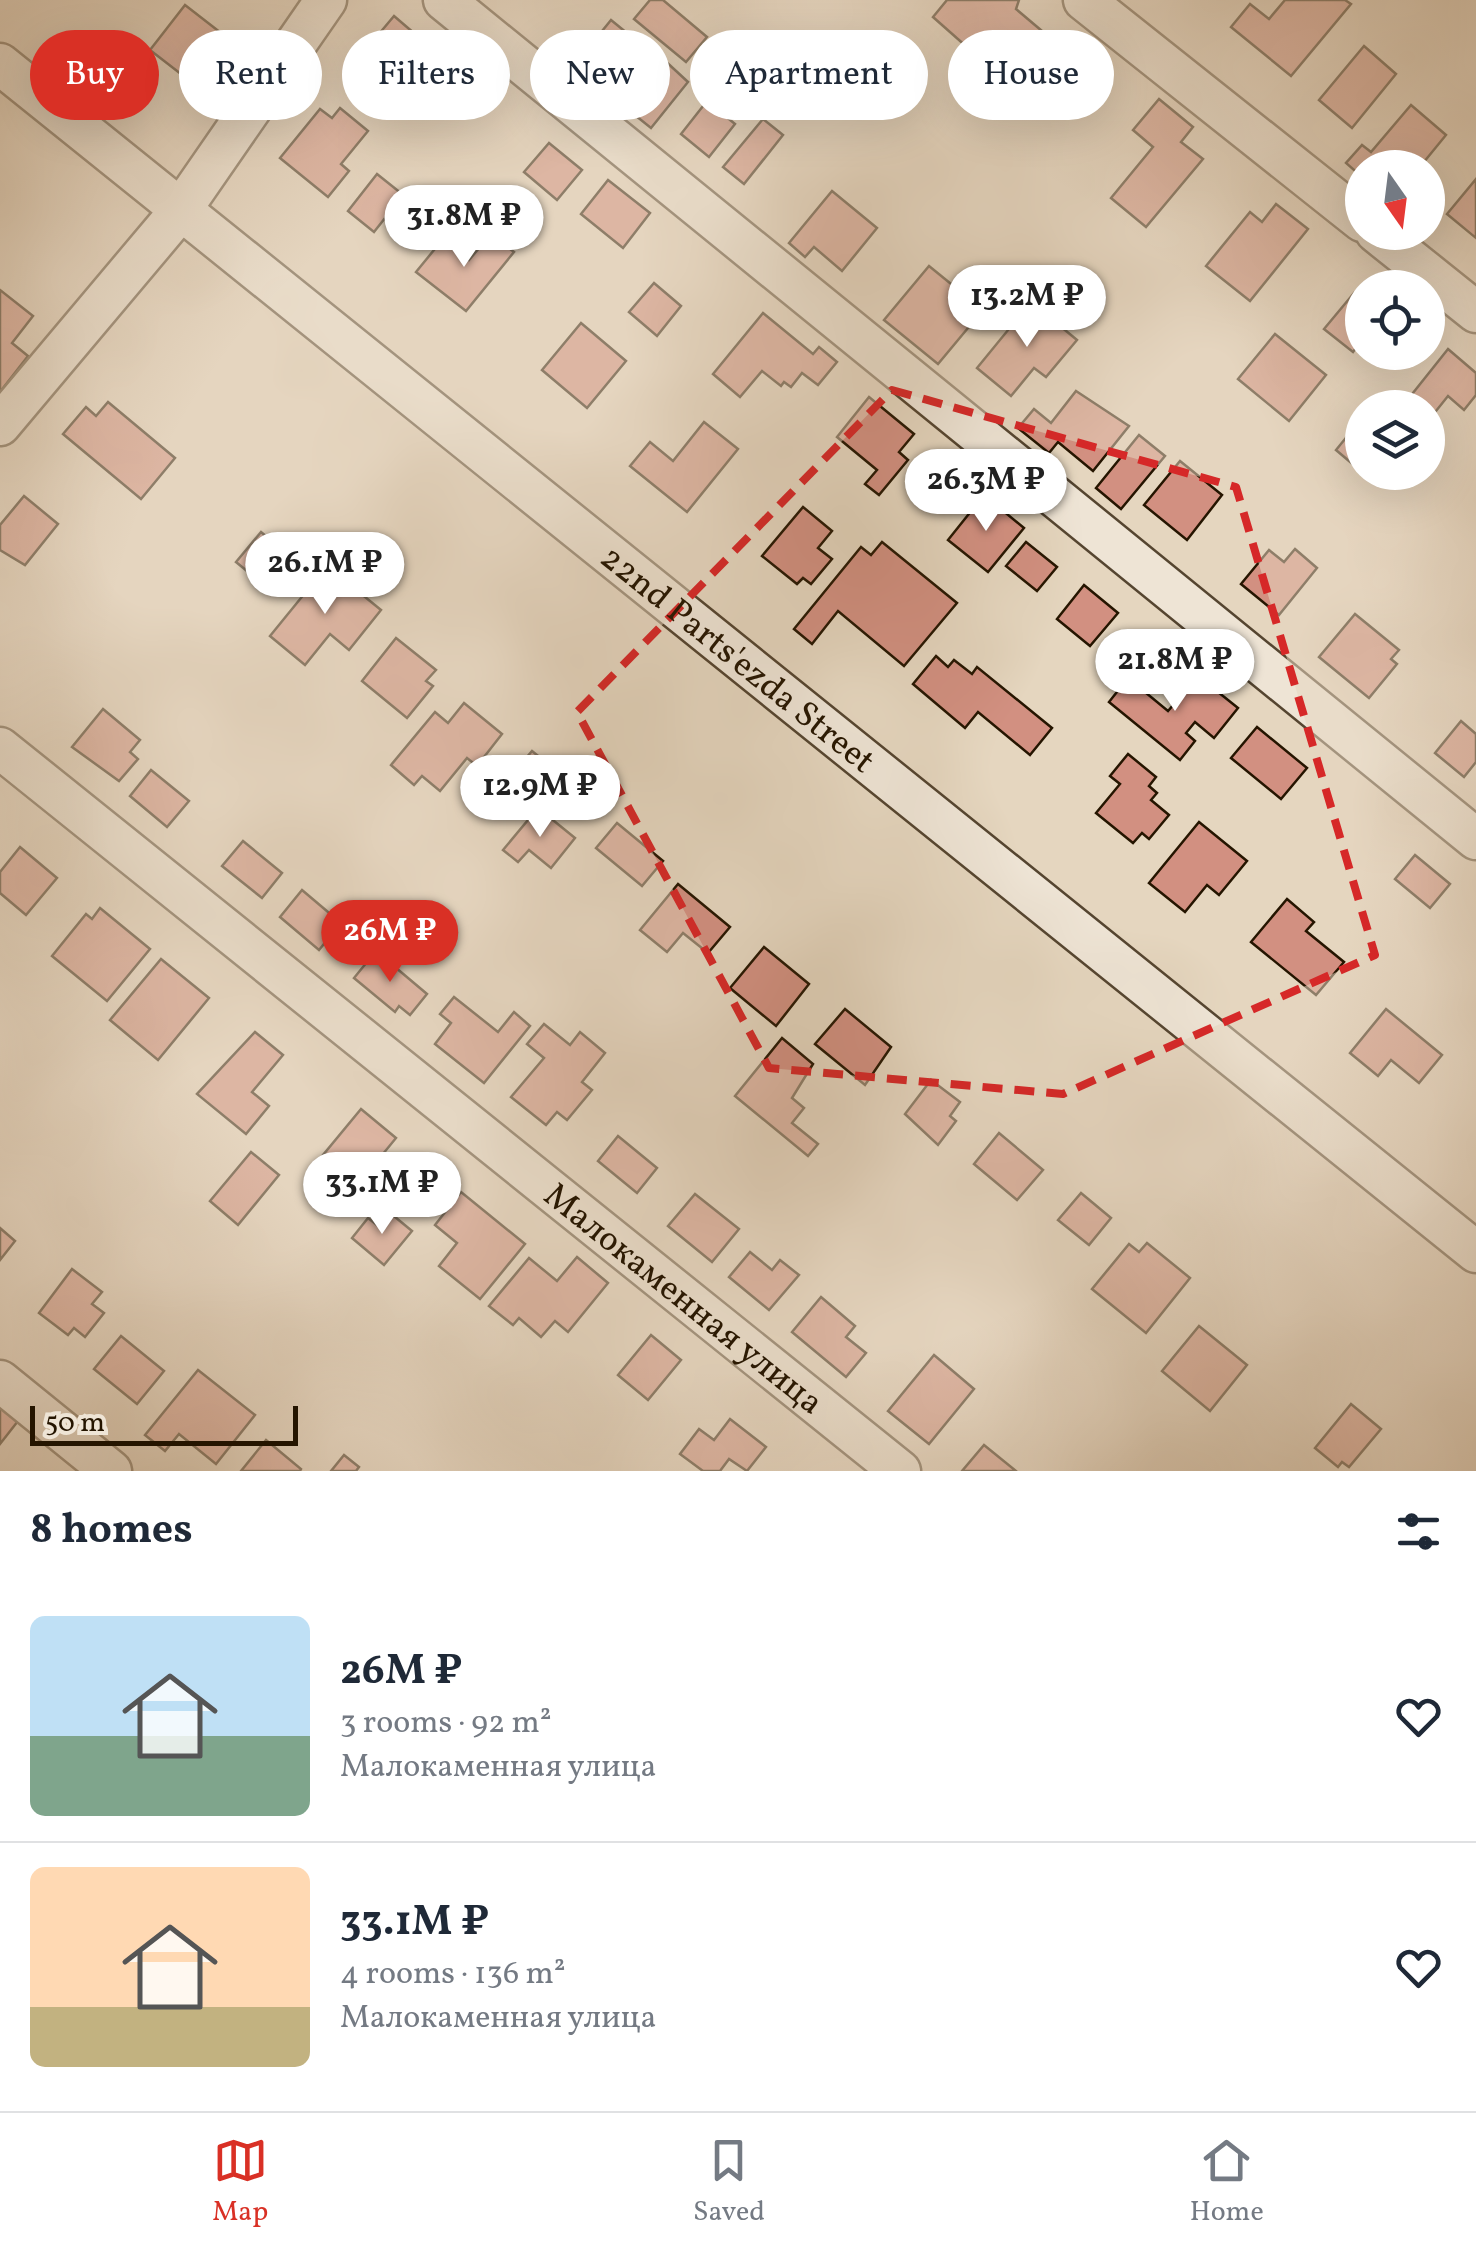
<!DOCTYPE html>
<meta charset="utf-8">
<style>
body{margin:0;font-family:Vollkorn,serif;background:#f6f6f7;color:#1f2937;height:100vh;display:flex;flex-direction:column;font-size:38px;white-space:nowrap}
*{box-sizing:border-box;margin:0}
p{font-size:32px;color:#747a83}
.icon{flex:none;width:55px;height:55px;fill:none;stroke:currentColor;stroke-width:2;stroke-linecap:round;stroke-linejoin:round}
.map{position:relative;height:1471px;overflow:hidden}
.side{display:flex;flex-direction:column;background:#fff;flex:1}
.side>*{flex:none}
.hud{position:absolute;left:30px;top:30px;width:1418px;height:90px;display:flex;gap:20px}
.needle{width:65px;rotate:166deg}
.buttons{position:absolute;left:1345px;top:150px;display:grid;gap:20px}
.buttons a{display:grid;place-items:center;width:100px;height:100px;border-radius:50%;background:#fff;box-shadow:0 10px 40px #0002;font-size:50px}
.scale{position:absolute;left:30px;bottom:25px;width:268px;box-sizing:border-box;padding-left:10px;border:5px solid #251500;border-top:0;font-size:28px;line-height:35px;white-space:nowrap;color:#251500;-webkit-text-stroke:8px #eee4d5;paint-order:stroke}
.price{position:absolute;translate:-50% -85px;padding:0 22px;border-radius:35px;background:#fff;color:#222;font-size:32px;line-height:65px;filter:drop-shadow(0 2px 5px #0008)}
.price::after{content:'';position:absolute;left:50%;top:60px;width:30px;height:22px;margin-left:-15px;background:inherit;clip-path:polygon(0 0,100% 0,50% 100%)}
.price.active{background:#d93025;color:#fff}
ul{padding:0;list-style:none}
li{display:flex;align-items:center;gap:30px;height:250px;padding:0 30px}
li+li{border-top:2px solid #e0e1e3}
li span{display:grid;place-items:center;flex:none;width:280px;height:200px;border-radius:15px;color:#555}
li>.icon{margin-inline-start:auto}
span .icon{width:120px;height:120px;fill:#fffc;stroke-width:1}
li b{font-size:42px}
h2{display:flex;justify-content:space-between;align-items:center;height:120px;padding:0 30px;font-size:42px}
.pill{padding:0 35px;border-radius:45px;background:#fff;box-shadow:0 10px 40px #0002;font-size:35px;line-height:90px}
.pill.active{background:#d93025;color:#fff}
.menu{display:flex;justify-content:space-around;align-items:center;height:140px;border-top:2px solid #e0e1e3;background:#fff;font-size:28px;color:#747a83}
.menu a{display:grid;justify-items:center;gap:5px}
.menu .active{color:#d93025}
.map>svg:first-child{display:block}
</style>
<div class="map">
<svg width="1476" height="1471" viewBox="0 0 1476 1471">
<rect width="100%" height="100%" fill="#e5d6bf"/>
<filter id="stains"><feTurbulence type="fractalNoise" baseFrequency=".002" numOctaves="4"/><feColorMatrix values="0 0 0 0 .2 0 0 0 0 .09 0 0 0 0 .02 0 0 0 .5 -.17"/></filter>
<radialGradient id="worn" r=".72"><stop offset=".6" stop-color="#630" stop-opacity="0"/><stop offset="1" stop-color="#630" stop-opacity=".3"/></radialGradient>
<g fill="#d29081" stroke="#251500" stroke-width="2.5">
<polygon points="650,0 663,0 707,37 686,62 634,19"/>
<polygon points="947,0 1019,0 1016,9 1042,31 1027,50 1017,43 994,71 933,17"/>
<polygon points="1285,0 1345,0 1351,4 1291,76 1231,27 1250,4 1269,19"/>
<polygon points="185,5 221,33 211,45 216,49 190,81 150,50"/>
<polygon points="394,16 436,52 404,91 387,77 394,68 368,47"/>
<polygon points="611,20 633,38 599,80 577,62"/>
<polygon points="1043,42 1072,67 1055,87 1062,93 1044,116 998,79 1016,57 1024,64"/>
<polygon points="649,46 688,82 651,128 610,95"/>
<polygon points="1364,46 1396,74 1352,128 1319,100"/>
<polygon points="1159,99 1193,127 1181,142 1203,159 1146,227 1111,198 1153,147 1133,130"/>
<polygon points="707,101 735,124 709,157 681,134"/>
<polygon points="1411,105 1446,135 1419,168 1362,168 1362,177 1346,163 1362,145 1371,152"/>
<polygon points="340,108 368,131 341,164 349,171 328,197 280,158 320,109 332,118"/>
<polygon points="763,119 783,135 744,184 723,167"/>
<polygon points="549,143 582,170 557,200 524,172"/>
<polygon points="377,174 422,210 408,228 389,213 374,232 348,211"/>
<polygon points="1476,179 1476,238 1447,214"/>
<polygon points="608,180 650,213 623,248 581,214"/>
<polygon points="832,191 877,228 842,271 814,247 805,257 789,243"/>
<polygon points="1276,204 1308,229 1250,301 1206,266 1250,212 1262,222"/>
<polygon points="491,234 514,252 466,311 416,272 443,239 469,260"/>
<polygon points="929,266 983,310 938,364 884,320"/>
<polygon points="654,283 681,306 657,336 629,312"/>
<polygon points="0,290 33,316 12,343 28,356 0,392"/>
<polygon points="1354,293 1362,300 1362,340 1353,352 1324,329"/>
<polygon points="1031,302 1077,340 1046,377 1034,368 1011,396 977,368"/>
<polygon points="763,313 813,354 819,347 837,362 818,385 802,373 791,387 784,382 781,386 762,371 740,397 713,374"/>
<polygon points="581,323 626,361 587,408 542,370"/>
<polygon points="1275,334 1326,375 1289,421 1238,379"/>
<polygon points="1448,349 1476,373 1476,395 1464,410 1448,396 1428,421 1428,408 1401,408"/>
<polygon points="1076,391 1129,426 1093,471 1058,442 1049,453 1018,428 1034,409 1051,423"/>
<polygon points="869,397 914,434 899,452 908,460 879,495 865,484 877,470 837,437"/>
<polygon points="108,402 175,458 141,499 63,434 86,407 96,416"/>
<polygon points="1362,418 1362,472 1336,450"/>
<polygon points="704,422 738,449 687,512 630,466 650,442 673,461"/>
<polygon points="1139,435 1165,456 1121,509 1096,488"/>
<polygon points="1180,461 1222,495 1187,540 1144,505"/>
<polygon points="984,495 1024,528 988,572 948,540"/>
<polygon points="24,496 58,524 25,565 0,550 0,525"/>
<polygon points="803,507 832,531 818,548 832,559 811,584 803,578 797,584 762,556"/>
<polygon points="261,532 299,564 275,594 236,562"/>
<polygon points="882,542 957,603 904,666 838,611 812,644 794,629 861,547 871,555"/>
<polygon points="1026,542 1057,567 1037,591 1006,566"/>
<polygon points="1295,549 1317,568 1279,615 1241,584 1269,550 1284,562"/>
<polygon points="327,566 381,610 349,650 330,634 305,665 270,636"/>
<polygon points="1084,585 1118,613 1090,646 1057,619"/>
<polygon points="1355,614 1399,650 1391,659 1397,664 1369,698 1319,657"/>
<polygon points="396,638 436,670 426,681 433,686 407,718 362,681"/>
<polygon points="936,656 948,667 954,660 972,674 977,667 1052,728 1030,755 978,712 965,728 913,684"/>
<polygon points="1198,676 1238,708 1214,738 1195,722 1186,733 1195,741 1180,760 1109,702 1128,678 1168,711"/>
<polygon points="464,703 502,734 477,766 467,758 440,791 422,776 414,785 391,765 435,712 448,723"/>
<polygon points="103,709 140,740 130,752 138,759 119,781 72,747"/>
<polygon points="1461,721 1476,734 1476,762 1464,777 1435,753"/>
<polygon points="1257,727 1307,768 1281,799 1231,758"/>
<polygon points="532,751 580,790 560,815 537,796 525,811 499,790"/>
<polygon points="1128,754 1156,777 1149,786 1157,793 1151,800 1169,815 1149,839 1142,833 1133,843 1096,813 1120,784 1110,776"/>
<polygon points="151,770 189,801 167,827 130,796"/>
<polygon points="538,808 575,838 551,868 529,850 518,862 503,850"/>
<polygon points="1199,822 1247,861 1219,895 1207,885 1185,912 1149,883"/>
<polygon points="617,823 663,861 642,886 596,848"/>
<polygon points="243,841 282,873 262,898 222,866"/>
<polygon points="20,847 57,878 26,915 0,893 0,872"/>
<polygon points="1415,855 1450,884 1430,908 1395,879"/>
<polygon points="678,884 730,927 708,953 683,933 667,952 640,930"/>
<polygon points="302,890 341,923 319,950 280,917"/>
<polygon points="1287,899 1314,922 1306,931 1344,962 1316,995 1251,942"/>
<polygon points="100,908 150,949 107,1001 52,956 86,914 92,919"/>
<polygon points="764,947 809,984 776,1026 730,988"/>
<polygon points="376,951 427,994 410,1015 399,1006 395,1012 354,978"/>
<polygon points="161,959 209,998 158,1060 110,1020"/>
<polygon points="454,997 498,1032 514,1012 530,1026 484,1083 435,1044 451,1023 440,1014"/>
<polygon points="845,1009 891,1047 865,1085 815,1044"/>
<polygon points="1386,1009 1442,1055 1419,1083 1391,1060 1378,1076 1350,1053"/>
<polygon points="544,1024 570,1045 580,1032 605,1053 582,1082 592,1090 567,1120 557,1112 546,1125 511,1097 544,1058 527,1044"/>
<polygon points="255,1032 283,1055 252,1092 269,1106 246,1134 197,1094"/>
<polygon points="782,1038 813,1064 792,1098 804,1108 792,1123 818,1144 808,1156 735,1096"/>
<polygon points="931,1080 960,1102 950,1116 956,1121 938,1145 905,1114"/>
<polygon points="361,1109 396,1138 356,1187 323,1155"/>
<polygon points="999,1133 1043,1170 1017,1200 974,1164"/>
<polygon points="618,1136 657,1168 637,1193 598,1161"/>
<polygon points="251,1152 279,1175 238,1225 210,1201"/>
<polygon points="461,1192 525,1244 480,1299 439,1266 457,1243 435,1225"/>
<polygon points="1081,1193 1111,1218 1089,1245 1058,1220"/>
<polygon points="695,1194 739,1229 712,1262 668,1226"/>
<polygon points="389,1212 412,1231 384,1265 352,1238 368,1218 377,1225"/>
<polygon points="0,1228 15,1241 0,1260"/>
<polygon points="1147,1243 1190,1278 1146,1333 1092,1289 1129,1244 1139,1252"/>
<polygon points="750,1252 772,1270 780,1260 799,1275 769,1310 729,1277"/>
<polygon points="577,1257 608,1283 568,1332 555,1321 541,1337 519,1318 513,1325 489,1306 529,1258 557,1281"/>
<polygon points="72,1269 102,1292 92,1304 104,1313 85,1337 74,1328 68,1335 39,1313"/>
<polygon points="821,1297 855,1326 846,1337 866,1353 846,1377 792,1332"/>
<polygon points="1199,1326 1247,1365 1210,1411 1162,1371"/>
<polygon points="651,1335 681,1360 648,1400 618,1375"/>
<polygon points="121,1336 164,1371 137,1404 94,1369"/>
<polygon points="934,1355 974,1389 929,1444 888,1411"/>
<polygon points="198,1370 255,1415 216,1464 179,1434 165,1451 145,1435"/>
<polygon points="1351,1404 1381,1429 1349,1467 1342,1462 1338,1467 1315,1448"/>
<polygon points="0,1407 18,1421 0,1444"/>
<polygon points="730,1419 766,1447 747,1471 729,1459 720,1471 703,1471 680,1454 699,1429 714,1440"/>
<polygon points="266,1440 301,1469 300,1471 241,1471"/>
<polygon points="984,1445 1016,1471 962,1471"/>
<polygon points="344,1455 359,1467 356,1471 331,1471"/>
</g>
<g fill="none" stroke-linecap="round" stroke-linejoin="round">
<g stroke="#554530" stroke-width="45">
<g id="street">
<polyline points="444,0 1476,839"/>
<polyline points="1084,0 1362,221"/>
<path id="s1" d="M0,64L1476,1252"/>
<polyline points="1376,232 1476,312"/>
<polyline points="0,425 180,211 326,0"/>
<path id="s2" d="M0,748L900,1471"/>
<polyline points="0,1381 111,1471"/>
</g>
</g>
<use href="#street" stroke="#eee4d5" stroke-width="40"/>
</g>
<path d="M0 0H1476V1471H0ZM892,390L1236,487L1375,955L1063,1094L769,1068L577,712Z" fill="#e5d6bf" fill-opacity=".55" fill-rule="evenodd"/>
<path fill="none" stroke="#d62828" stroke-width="8" stroke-dasharray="20 12" stroke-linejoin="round" d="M892,390L1236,487L1375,955L1063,1094L769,1068L577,712Z"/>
<g text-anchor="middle" stroke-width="9" stroke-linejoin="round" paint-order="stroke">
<g font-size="35" fill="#251500" stroke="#eee4d5">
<text dy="12" stroke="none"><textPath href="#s1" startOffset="948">22nd Parts'ezda Street</textPath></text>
<text dy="12" stroke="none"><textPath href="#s2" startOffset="878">Малокаменная улица</textPath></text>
</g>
</g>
<rect width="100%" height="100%" filter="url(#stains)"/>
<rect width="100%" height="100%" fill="url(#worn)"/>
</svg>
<div class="buttons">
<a><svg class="needle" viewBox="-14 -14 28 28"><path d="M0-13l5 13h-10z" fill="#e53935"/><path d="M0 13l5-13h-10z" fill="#747a83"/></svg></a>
<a><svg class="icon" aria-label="locate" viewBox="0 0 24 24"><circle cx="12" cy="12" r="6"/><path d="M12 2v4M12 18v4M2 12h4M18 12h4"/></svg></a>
<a><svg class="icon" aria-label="layers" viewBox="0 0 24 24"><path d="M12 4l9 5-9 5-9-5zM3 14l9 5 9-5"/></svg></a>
</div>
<div class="scale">50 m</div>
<b class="price" style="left:464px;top:270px">31.8M ₽</b>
<b class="price" style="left:1027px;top:350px">13.2M ₽</b>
<b class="price" style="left:986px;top:534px">26.3M ₽</b>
<b class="price" style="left:325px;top:617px">26.1M ₽</b>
<b class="price" style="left:1175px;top:714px">21.8M ₽</b>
<b class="price" style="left:540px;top:840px">12.9M ₽</b>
<b class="price active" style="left:390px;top:985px">26M ₽</b>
<b class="price" style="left:382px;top:1237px">33.1M ₽</b>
<div class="hud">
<a class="pill active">Buy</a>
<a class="pill">Rent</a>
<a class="pill">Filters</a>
<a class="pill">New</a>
<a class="pill">Apartment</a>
<a class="pill">House</a>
</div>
</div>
<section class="side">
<h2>8 homes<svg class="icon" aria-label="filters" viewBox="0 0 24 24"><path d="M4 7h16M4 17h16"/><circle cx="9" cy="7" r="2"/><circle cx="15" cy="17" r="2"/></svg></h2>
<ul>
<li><span style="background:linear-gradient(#bfe0f5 60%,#7fa58c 0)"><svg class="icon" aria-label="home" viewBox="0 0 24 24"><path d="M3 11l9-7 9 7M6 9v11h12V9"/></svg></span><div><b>26M ₽</b><p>3 rooms · 92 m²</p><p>Малокаменная улица</p></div><svg class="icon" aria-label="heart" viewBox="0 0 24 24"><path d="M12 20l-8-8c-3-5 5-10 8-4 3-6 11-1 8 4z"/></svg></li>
<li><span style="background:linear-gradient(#ffd9b3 70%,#c2b280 0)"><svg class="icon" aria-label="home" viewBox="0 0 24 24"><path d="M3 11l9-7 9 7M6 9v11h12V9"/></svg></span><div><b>33.1M ₽</b><p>4 rooms · 136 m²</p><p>Малокаменная улица</p></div><svg class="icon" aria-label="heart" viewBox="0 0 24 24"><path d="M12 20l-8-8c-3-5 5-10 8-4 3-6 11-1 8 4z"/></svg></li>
</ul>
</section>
<nav class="menu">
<a class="active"><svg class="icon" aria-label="map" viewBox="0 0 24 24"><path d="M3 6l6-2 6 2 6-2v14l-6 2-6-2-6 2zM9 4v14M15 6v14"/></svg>Map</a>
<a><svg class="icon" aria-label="saved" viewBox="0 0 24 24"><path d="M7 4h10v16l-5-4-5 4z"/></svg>Saved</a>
<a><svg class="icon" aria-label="home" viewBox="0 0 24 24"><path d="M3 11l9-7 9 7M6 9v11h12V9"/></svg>Home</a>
</nav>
